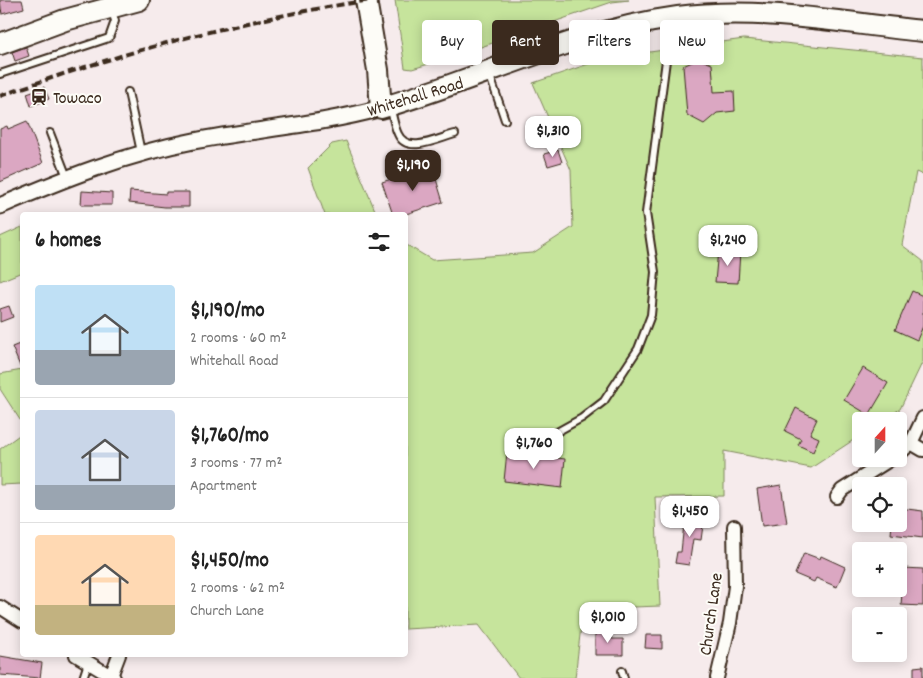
<!DOCTYPE html>
<meta charset="utf-8">
<style>
body{margin:0;font-family:Dekko,sans-serif;background:#f2f2f2;color:#222;height:100vh;display:flex;flex-direction:column;font-size:19px;white-space:nowrap}
*{box-sizing:border-box;margin:0}
p{font-size:16px;color:#767676}
.icon{flex:none;width:28px;height:28px;fill:none;stroke:currentColor;stroke-width:2;stroke-linecap:round;stroke-linejoin:round}
.map{position:relative;flex:1;overflow:hidden}
.drawer{position:absolute;left:20px;top:212px;width:388px;height:445px;display:flex;flex-direction:column;background:#fff;border-radius:5px;box-shadow:0 2px 12px #0003}
.drawer>*{flex:none}
.hud{position:absolute;left:422px;top:20px;width:425px;height:45px;display:flex;gap:10px}
.needle{width:32px;rotate:21deg}
.buttons{position:absolute;left:852px;top:412px;display:grid;gap:10px}
.buttons a{display:grid;place-items:center;width:55px;height:55px;border-radius:5px;background:#fff;box-shadow:0 2px 12px #0003;font-size:25px}
.price{position:absolute;translate:-50% -42px;padding:0 11px;border-radius:10px;background:#fff;color:#222;font-size:16px;line-height:32px;filter:drop-shadow(0 1px 2px #0008)}
.price::after{content:'';position:absolute;left:50%;top:30px;width:15px;height:11px;margin-left:-8px;background:inherit;clip-path:polygon(0 0,100% 0,50% 100%)}
.price.selected{background:#3b2a1e;color:#fff}
ul{padding:0;list-style:none}
li{display:flex;align-items:center;gap:15px;height:125px;padding:0 15px}
li+li{border-top:1px solid #e0e0e0}
li span{display:grid;place-items:center;flex:none;width:140px;height:100px;border-radius:5px;color:#555}
li>.icon{margin-inline-start:auto}
span .icon{width:60px;height:60px;fill:#fffc;stroke-width:1}
li b{font-size:21px}
h2{display:flex;justify-content:space-between;align-items:center;height:60px;padding:0 15px;font-size:21px}
.tag{padding:0 18px;border-radius:5px;background:#fff;box-shadow:0 2px 12px #0003;font-size:18px;line-height:45px}
.tag.selected{background:#3b2a1e;color:#fff}
.map>svg:first-child{display:block}
</style>
<div class="map">
<svg width="923" height="678" viewBox="0 0 923 678">
<rect width="100%" height="100%" fill="#f6ebec"/>
<filter id="ink" filterUnits="userSpaceOnUse"><feTurbulence type="fractalNoise" baseFrequency=".02" numOctaves="2"/><feDisplacementMap in="SourceGraphic" scale="10" xChannelSelector="R" yChannelSelector="G"/><feConvolveMatrix kernelMatrix="1 2 1 2 8 2 1 2 1" color-interpolation-filters="sRGB"/></filter>
<g filter="url(#ink)">
<g fill="#c6e49c" stroke="#80875d">
<polygon points="395,0 629,0 612,2 446,59 412,69 405,68"/>
<polygon points="744,39 923,57 923,175 916,172 902,245 923,261 923,361 900,409 881,421 861,421 861,435 811,468 724,451 724,496 655,497 660,606 583,609 575,678 519,678 479,625 405,629 405,244 432,260 533,253 573,227 571,170 533,83 606,58"/>
<polygon points="346,141 377,215 325,215 308,168 332,144"/>
<polygon points="22,227 22,272 0,281 0,237"/>
<polygon points="22,370 22,423 0,389 0,374"/>
<polygon points="22,433 22,484 0,485 0,449"/>
</g>
<g fill="#dba7c2" stroke="#3b2a1e">
<polygon points="0,0 22,0 24,8 2,14"/>
<polygon points="26,47 29,56 15,61 12,52"/>
<polygon points="699,59 712,64 714,92 734,91 735,111 717,113 704,124 687,115 683,66"/>
<polygon points="44,87 49,99 31,106 27,93"/>
<polygon points="27,121 43,163 0,182 0,129 7,126 8,129"/>
<polygon points="558,150 562,162 548,166 544,154"/>
<polygon points="432,166 443,202 403,215 393,215 382,182"/>
<polygon points="82,191 112,193 112,205 81,205"/>
<polygon points="130,191 166,194 166,192 189,192 189,207 165,207 129,203"/>
<polygon points="718,250 740,251 738,283 715,282"/>
<polygon points="912,291 923,296 923,326 917,340 895,330"/>
<polygon points="9,306 13,317 0,322 0,309"/>
<polygon points="22,343 22,371 12,347"/>
<polygon points="863,368 888,383 869,415 844,400"/>
<polygon points="796,408 817,419 810,434 819,438 813,452 798,445 801,439 785,431"/>
<polygon points="507,452 565,459 562,488 504,481"/>
<polygon points="781,485 787,523 762,526 757,489"/>
<polygon points="899,508 923,511 923,538 891,534 892,524 899,524"/>
<polygon points="685,515 704,518 701,540 693,539 689,565 675,563 677,552 681,552"/>
<polygon points="804,553 820,559 821,556 845,567 837,587 816,578 814,582 795,574"/>
<polygon points="904,568 923,569 923,606 901,605"/>
<polygon points="595,631 612,631 612,639 623,639 623,655 595,655"/>
<polygon points="646,635 662,635 662,649 645,648"/>
<polygon points="0,656 42,663 40,678 0,675"/>
<polygon points="923,666 923,678 914,678 914,667"/>
</g>
<g fill="none" stroke-linecap="round" stroke-linejoin="round">
<g stroke="#3b2a1e" stroke-width="10">
<g id="service">
<polyline points="489,73 505,120"/>
<polyline points="0,74 109,38 115,21 112,11"/>
<polyline points="128,92 141,152"/>
<path d="M390,107C393,116 394,126 398,134C407,155 439,138 455,134"/>
<polyline points="50,133 67,177"/>
<polyline points="555,433 582,418 604,401 638,349 651,315 655,272 646,213 671,22"/>
<polyline points="622,671 624,678"/>
<polyline points="83,678 88,663"/>
</g>
</g>
<g stroke="#3b2a1e" stroke-width="16">
<g id="minor">
<polyline points="911,443 923,450"/>
<polyline points="899,454 911,443 923,418"/>
<polyline points="837,497 842,490 891,459"/>
<polyline points="0,607 22,621"/>
<polyline points="76,655 114,678"/>
<polyline points="111,676 119,655"/>
<polyline points="717,678 730,623 735,586 734,526"/>
</g>
</g>
<g stroke="#3b2a1e" stroke-width="19">
<path id="tertiary" d="M0,206C63,179 126,154 194,141C256,129 320,125 381,108"/>
</g>
<g stroke="#3b2a1e" stroke-width="24">
<g id="primary">
<path d="M366,0L378,70L381,108C480,79 574,31 678,17C759,6 842,23 923,31"/>
<polyline points="0,44 65,20 139,0"/>
</g>
</g>
<use href="#service" stroke="#fdfcf7" stroke-width="6"/>
<use href="#minor" stroke="#fdfcf7" stroke-width="12"/>
<use href="#tertiary" stroke="#fdfcf7" stroke-width="15"/>
<use href="#primary" stroke="#fdfcf7" stroke-width="20"/>
<path stroke="#3b2a1e" stroke-width="4" stroke-dasharray="8 4" stroke-linecap="butt" d="M0,96C121,52 243,19 371,0"/>
</g>
</g>
<defs>
<g id="station-bare" transform="scale(1.35)"><path d="M-3-6H3Q5-6 5-4V2Q5 4 3 4L4.5 6H3L1.5 4h-3L-3 6H-4.5L-3 4Q-5 4-5 2V-4Q-5-6-3-6ZM-3.5-4v3h7v-3ZM-3.5 1v1.5H-2V1ZM2 1v1.5H3.5V1Z" fill="#3b2a1e" stroke="#fdfcf7" stroke-width="2.5" paint-order="stroke"/></g>
</defs>
<g fill-rule="evenodd">
<use href="#station-bare" x="39" y="97"/>
</g>
<g text-anchor="middle" stroke-width="4" stroke-linejoin="round" paint-order="stroke">
<g font-size="18" fill="#3b2a1e" stroke="#fdfcf7">
<text transform="translate(415 96) rotate(-17)" y="6">Whitehall Road</text>
<text transform="translate(710 614) rotate(-82)" y="6">Church Lane</text>
</g>
<g font-size="18" fill="#3b2a1e" stroke="#fdfcf7" text-anchor="start">
<text x="53" y="103">Towaco</text>
</g>
</g>
</svg>
<div class="buttons">
<a><svg class="needle" viewBox="-14 -14 28 28"><path d="M0-13l5 13h-10z" fill="#e53935"/><path d="M0 13l5-13h-10z" fill="#767676"/></svg></a>
<a><svg class="icon" aria-label="locate" viewBox="0 0 24 24"><circle cx="12" cy="12" r="6"/><path d="M12 2v4M12 18v4M2 12h4M18 12h4"/></svg></a>
<a>+</a>
<a>−</a>
</div>
<b class="price" style="left:553px;top:158px">$1,310</b>
<b class="price selected" style="left:413px;top:192px">$1,190</b>
<b class="price" style="left:728px;top:267px">$1,240</b>
<b class="price" style="left:534px;top:470px">$1,760</b>
<b class="price" style="left:690px;top:538px">$1,450</b>
<b class="price" style="left:608px;top:644px">$1,010</b>
<div class="hud">
<a class="tag">Buy</a>
<a class="tag selected">Rent</a>
<a class="tag">Filters</a>
<a class="tag">New</a>
</div>
<section class="drawer">
<h2>6 homes<svg class="icon" aria-label="filters" viewBox="0 0 24 24"><path d="M4 7h16M4 17h16"/><circle cx="9" cy="7" r="2"/><circle cx="15" cy="17" r="2"/></svg></h2>
<ul>
<li><span style="background:linear-gradient(#bfe0f5 65%,#9aa5b1 0)"><svg class="icon" aria-label="home" viewBox="0 0 24 24"><path d="M3 11l9-7 9 7M6 9v11h12V9"/></svg></span><div><b>$1,190/mo</b><p>2 rooms · 60 m²</p><p>Whitehall Road</p></div></li>
<li><span style="background:linear-gradient(#c9d6e8 75%,#9aa5b1 0)"><svg class="icon" aria-label="home" viewBox="0 0 24 24"><path d="M3 11l9-7 9 7M6 9v11h12V9"/></svg></span><div><b>$1,760/mo</b><p>3 rooms · 77 m²</p><p>Apartment</p></div></li>
<li><span style="background:linear-gradient(#ffd9b3 70%,#c2b280 0)"><svg class="icon" aria-label="home" viewBox="0 0 24 24"><path d="M3 11l9-7 9 7M6 9v11h12V9"/></svg></span><div><b>$1,450/mo</b><p>2 rooms · 62 m²</p><p>Church Lane</p></div></li>
</ul>
</section>
</div>
